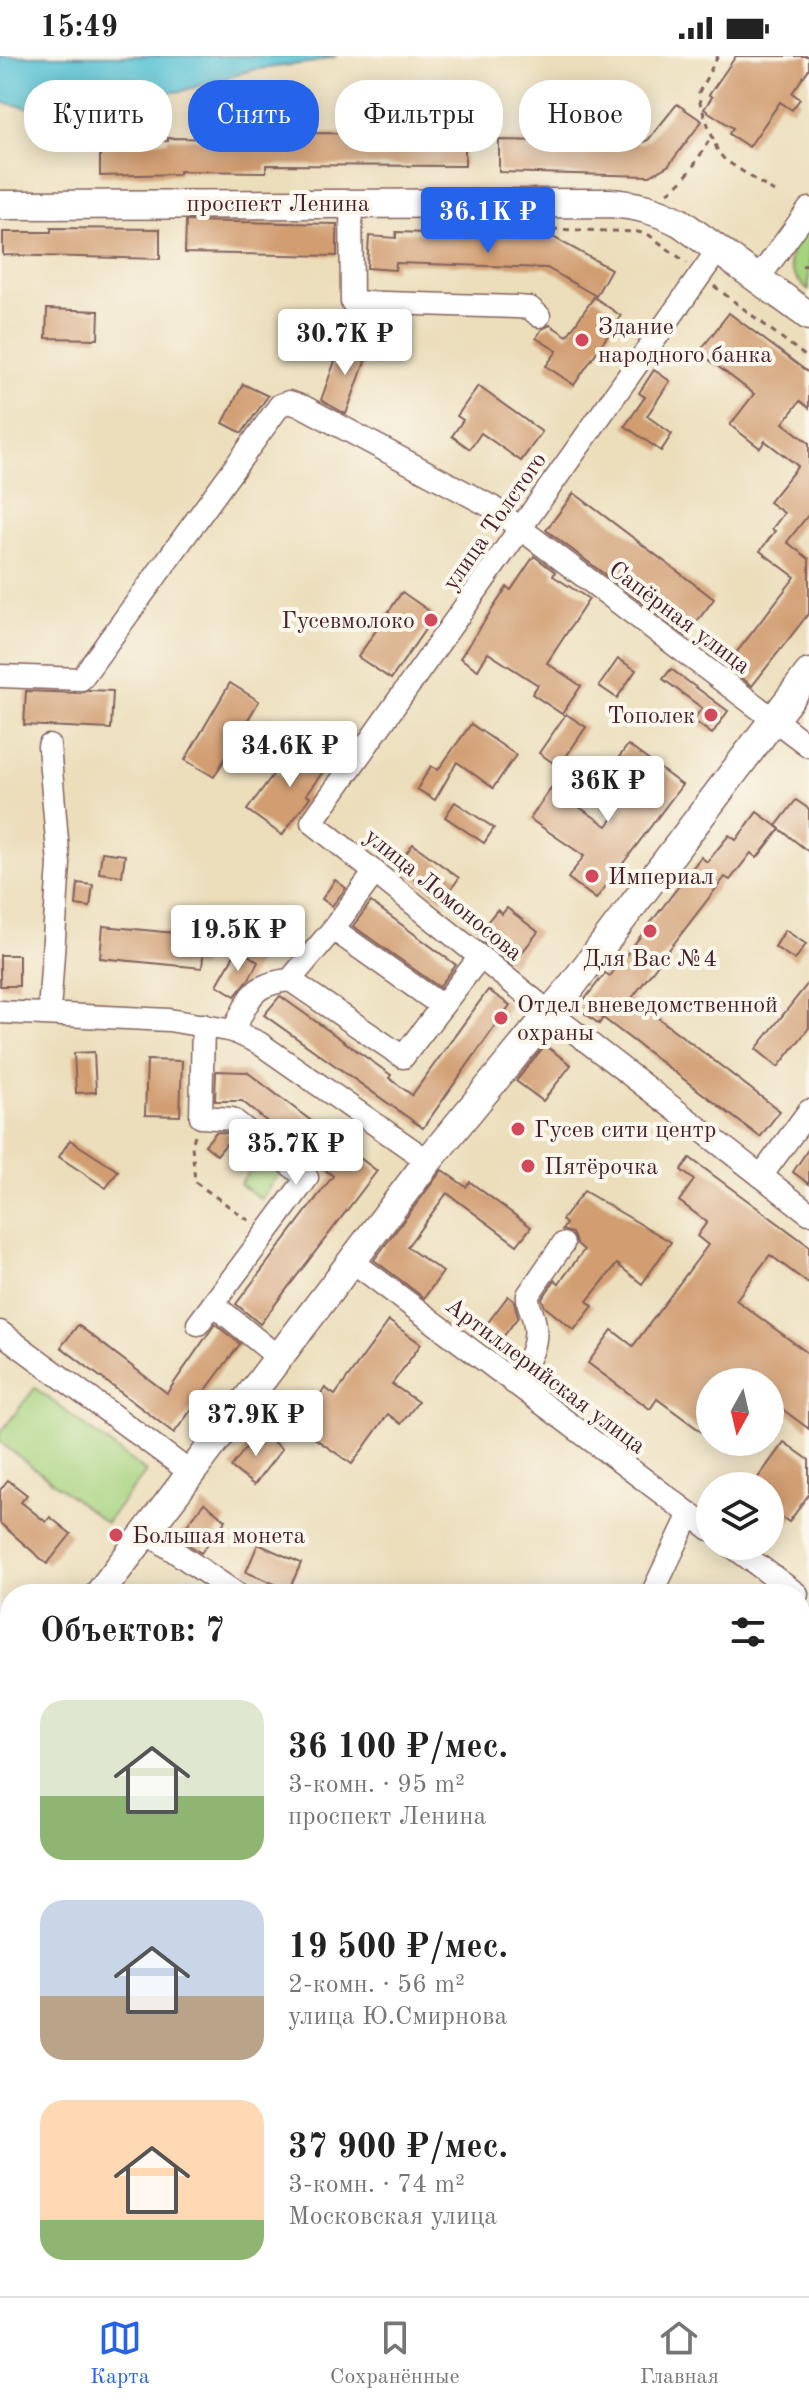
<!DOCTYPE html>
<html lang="ru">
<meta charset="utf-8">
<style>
body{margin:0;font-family:"Old Standard TT",serif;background:#f2f2f2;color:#222;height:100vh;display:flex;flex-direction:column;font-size:30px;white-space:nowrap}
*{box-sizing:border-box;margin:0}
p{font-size:26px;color:#767676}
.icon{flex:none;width:44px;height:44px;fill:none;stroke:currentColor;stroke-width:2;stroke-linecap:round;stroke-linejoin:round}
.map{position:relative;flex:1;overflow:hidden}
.panel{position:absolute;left:0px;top:1528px;width:810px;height:712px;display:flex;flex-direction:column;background:#fff;border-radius:32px 32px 0 0;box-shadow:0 4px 20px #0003}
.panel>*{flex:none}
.top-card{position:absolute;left:24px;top:24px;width:762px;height:72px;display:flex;gap:16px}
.needle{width:52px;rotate:188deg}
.fabs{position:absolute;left:696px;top:1312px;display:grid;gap:16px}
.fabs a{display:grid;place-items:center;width:88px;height:88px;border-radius:50%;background:#fff;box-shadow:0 4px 20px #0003;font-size:40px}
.price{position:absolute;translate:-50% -68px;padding:0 18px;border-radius:8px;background:#fff;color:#222;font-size:26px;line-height:52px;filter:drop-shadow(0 2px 4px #0008)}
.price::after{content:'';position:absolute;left:50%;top:48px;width:24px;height:18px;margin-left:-12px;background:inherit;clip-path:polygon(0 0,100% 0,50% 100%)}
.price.current{background:#2563eb;color:#fff}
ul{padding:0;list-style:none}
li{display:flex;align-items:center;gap:24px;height:200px;padding:0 40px}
li span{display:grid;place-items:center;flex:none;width:224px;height:160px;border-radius:24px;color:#555}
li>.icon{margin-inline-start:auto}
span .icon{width:96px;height:96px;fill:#fffc;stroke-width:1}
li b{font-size:34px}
h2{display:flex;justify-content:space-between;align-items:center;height:96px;padding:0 40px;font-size:34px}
.tag{padding:0 28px;border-radius:32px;background:#fff;box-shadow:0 4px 20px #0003;font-size:28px;line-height:72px}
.tag.current{background:#2563eb;color:#fff}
.status{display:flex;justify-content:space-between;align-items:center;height:56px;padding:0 40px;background:#fff;direction:ltr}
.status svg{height:22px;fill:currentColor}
.tab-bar{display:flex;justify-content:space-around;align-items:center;height:112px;border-top:2px solid #e0e0e0;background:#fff;font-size:22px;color:#767676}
.tab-bar a{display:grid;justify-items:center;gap:4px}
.tab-bar .current{color:#2563eb}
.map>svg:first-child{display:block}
</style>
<div class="status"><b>15:49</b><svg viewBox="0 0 49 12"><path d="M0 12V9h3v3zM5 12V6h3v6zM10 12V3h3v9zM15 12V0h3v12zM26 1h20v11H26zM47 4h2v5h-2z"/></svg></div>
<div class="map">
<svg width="809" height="2240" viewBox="0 0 809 2240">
<rect width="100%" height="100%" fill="#fbf7ec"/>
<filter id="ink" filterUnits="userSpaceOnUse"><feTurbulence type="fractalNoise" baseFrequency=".0125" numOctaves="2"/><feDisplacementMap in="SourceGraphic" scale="16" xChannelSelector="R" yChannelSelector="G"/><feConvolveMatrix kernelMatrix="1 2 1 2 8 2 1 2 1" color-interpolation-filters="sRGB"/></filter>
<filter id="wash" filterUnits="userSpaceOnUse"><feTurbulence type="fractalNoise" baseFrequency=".006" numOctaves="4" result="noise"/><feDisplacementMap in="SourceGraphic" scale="32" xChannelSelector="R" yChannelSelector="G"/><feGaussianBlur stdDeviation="1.8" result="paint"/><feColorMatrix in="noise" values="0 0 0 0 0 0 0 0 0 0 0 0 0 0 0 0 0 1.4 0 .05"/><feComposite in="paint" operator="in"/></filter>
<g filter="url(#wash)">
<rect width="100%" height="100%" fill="#ecdebb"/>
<g fill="#a7d37f" stroke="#787955" stroke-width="2">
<path d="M809,170V234C780,212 787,193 809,170Z"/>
<polygon points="259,1101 280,1116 261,1143 240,1128"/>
<polygon points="35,1332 146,1416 106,1467 0,1386 0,1377"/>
<polygon points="0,1982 10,1989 10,2230 136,2230 128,2240 13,2240 0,2230"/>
</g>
<polygon fill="#5ac3d5" stroke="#527180" stroke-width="2" points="0,0 337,0 315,6 252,14 182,35 30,52 0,46"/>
<g id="blocks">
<g fill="#d19d71">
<polygon points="736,0 809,0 809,13 792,37 800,43 792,54 780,46 749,91 729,78 733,72 704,53 712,41 709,39"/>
<polygon points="677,48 702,65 669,109 650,120 499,116 499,84 641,87 648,84"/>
<polygon points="289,77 465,78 465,110 266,109 266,116 179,115 179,118 100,120 100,86 168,85 168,82 289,84"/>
<polygon points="186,165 337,168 337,200 185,197"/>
<polygon points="51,172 160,173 160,203 3,199 3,176 51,176"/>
<polygon points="396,176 553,181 611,213 596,240 547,212 396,207 395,214 367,212 369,180 396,182"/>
<polygon points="594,241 621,260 574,329 546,310 557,295 536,282 542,273 550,269 567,280"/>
<polygon points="47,253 99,255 98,283 46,282"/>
<polygon points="729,257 809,317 809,352 800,345 783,367 809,387 809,458 787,486 809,503 809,557 752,630 726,610 795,521 760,495 775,475 772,473 784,457 769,446 798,410 765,385 760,392 730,369 754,338 699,296"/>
<polygon points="361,290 370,292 346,358 321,344 340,291"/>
<polygon points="654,314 670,325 647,360 672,378 661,395 625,370 645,341 639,337"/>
<polygon points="243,328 268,340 242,377 223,367"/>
<polygon points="478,330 542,376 521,405 481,377 470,393 452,380 463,364 457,360"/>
<polygon points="574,437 714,543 686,580 546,474"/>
<polygon points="534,500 555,516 553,520 589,543 547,607 581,630 562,658 532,638 538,629 488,597 478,614 460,602 507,531 511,534"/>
<polygon points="402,536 435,559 391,623 358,601"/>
<polygon points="618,603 636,614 617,642 599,630"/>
<polygon points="671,613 728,655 712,678 693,664 702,652 663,623"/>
<polygon points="230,627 259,645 214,721 185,704"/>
<polygon points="89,634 113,635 111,673 24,669 26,635 80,637"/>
<polygon points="566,658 586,671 559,711 539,697"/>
<polygon points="471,668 516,699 493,732 457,706 435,744 417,733 431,710 438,714"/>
<polygon points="309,684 333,702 306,739 310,741 282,779 247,754 275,716 282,721"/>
<polygon points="628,689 682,729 596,843 568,822 584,800 530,763 551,732 607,770 643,723 617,704"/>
<polygon points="796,744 809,753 809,796 776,770"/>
<polygon points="455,746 494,772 484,787 445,761"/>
<polygon points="757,756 780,773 757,802 751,797 730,824 725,821 632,942 780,1055 760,1081 603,962 599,968 578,952 605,917 610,920 701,801 707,806 729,779 736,784"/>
<polygon points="413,788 459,822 443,844 397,810"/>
<polygon points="102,796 125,799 122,820 99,817"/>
<polygon points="335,824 346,832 332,850 322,843"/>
<polygon points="78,827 93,829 90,851 76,849"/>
<polygon points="371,846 456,909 439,931 353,870"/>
<polygon points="507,852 538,876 512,909 482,885 484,882 478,877 497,854 502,858"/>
<polygon points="103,870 205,880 202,912 100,902"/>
<polygon points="785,874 806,888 795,904 775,891"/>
<polygon points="238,892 258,906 249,923 235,940 217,929"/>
<rect x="0" y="899" width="19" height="31"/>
<polygon points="809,926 809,972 778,1011 756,993"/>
<polygon points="488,934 510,949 423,1072 264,959 280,940 391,1019 389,1022 412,1039"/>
<polygon points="545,989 571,1009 543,1045 516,1025"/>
<polygon points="94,996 96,1036 76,1037 74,997"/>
<polygon points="147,1004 182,1005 180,1060 145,1059"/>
<polygon points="216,1015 247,1016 377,1115 260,1268 236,1248 333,1120 242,1045 215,1045"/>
<polygon points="216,1076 227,1077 232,1081 217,1099 205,1089"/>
<polygon points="70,1084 118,1115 106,1132 59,1101"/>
<polygon points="809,1092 809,1128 793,1116"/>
<polygon points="690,1102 809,1190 809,1228 770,1199 736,1244 809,1298 809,1373 770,1344 770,1326 710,1326 710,1382 657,1343 650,1353 588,1307 612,1274 633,1290 708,1189 697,1180 707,1166 679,1145 694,1124 681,1114"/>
<polygon points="442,1114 466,1131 470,1126 531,1171 517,1189 447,1137 407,1191 443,1216 424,1242 374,1204"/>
<polygon points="584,1135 671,1186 642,1228 617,1208 587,1245 593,1250 574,1274 545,1251 542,1243 555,1224 559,1227 584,1194 577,1188 572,1177 562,1174 566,1168 562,1164"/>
<polygon points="508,1240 514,1245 518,1261 503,1281 486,1269"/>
<polygon points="389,1265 421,1288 392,1328 418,1346 401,1368 388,1358 352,1408 297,1370 325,1332 335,1339"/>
<polygon points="215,1268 240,1288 174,1377 61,1291 78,1269 167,1337"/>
<polygon points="259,1375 282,1393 254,1429 231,1411"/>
<polygon points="784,1386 809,1404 809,1438 789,1466 770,1453 770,1430 752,1430"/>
<polygon points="8,1424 27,1439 21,1446 46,1466 50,1461 71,1478 47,1508 0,1467 0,1434"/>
<polygon points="204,1447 226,1464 201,1497 178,1481"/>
<polygon points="258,1488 301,1507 289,1534 246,1516"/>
</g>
</g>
</g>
<g filter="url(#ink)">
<use href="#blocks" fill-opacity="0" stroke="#83625d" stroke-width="2"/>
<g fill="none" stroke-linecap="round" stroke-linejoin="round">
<g stroke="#83625d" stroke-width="25">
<g id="minor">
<polyline points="351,146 352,246 517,251 530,252 539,260"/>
<polyline points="718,194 312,766 550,957 809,1157"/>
<polyline points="758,223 809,153"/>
<polyline points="0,620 81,623 280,349 289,346 304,351 492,451 809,690"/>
<polyline points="49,690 59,808 49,957"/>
<polyline points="333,873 442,950"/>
<polyline points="290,924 403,1001 480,901"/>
<polyline points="0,956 169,964 233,975 259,987 428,1105"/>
<polyline points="203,969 201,1061 232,1063 307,1122 213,1248 279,1302"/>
<path d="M233,975C250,943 250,928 290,924L333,873L375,816"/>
<polyline points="761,1120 809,1055"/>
<polyline points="352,1205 710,1473"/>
<polyline points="198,1268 213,1248"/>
<polyline points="0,1276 191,1417"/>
<path d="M514,1327C527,1307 540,1289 534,1264C532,1255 527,1249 528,1239L563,1188"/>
<polyline points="146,1476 237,1538"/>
<polyline points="732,1490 797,1538"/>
<polyline points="652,1538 690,1458"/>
<polyline points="800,1612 809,1597"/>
<polyline points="511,2240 515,2230"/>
</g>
</g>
<g stroke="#83625d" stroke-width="31">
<g id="major">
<path d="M0,149L610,147C636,149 657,154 681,167L809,260"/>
<polyline points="99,1538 428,1105 567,936 809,617"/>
<polyline points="0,1668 10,1655"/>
</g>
</g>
<g stroke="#83625d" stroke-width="3" stroke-dasharray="6 6" stroke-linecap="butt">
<polyline points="718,0 699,36 700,47 718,96 725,104 774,136"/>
<path d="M668,136C688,124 700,99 712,79"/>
<polyline points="492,171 638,176 649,179 687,207"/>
<polyline points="802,210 809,209"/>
<polyline points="714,230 809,303"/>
<polyline points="195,1079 192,1089 195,1126 251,1166"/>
<polyline points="208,2240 221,2230"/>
</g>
<use href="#minor" stroke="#fff" stroke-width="22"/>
<use href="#major" stroke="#fff" stroke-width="28"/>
</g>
</g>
<g fill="#d1495b" stroke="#fbf7ec" stroke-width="3">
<circle cx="582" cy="284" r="8"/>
<circle cx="431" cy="564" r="8"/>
<circle cx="711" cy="659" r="8"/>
<circle cx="592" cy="820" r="8"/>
<circle cx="650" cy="875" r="8"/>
<circle cx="501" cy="962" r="8"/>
<circle cx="518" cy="1073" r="8"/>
<circle cx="528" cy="1110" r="8"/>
<circle cx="116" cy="1479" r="8"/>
</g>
<g text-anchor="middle" stroke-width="8" stroke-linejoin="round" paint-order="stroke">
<g font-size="24" fill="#4a1f2b" stroke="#fbf7ec">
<text x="278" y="155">проспект Ленина</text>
<text transform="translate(494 465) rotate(-55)" y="8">улица Толстого</text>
<text transform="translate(680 561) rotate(37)" y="8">Сапёрная улица</text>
<text transform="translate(444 838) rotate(39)" y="8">улица Ломоносова</text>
<text transform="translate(546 1319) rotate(37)" y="8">Артиллерийская улица</text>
</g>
<g font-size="24" fill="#4a1f2b" stroke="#fbf7ec" text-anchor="start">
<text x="598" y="278">Здание<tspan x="598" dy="28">народного банка</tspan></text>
<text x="415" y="572" text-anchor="end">Гусевмолоко</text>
<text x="695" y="667" text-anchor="end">Тополек</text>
<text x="608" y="828">Империал</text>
<text x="650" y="910" text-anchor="middle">Для Вас №4</text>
<text x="517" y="956">Отдел вневедомственной<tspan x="517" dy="28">охраны</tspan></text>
<text x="534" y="1081">Гусев сити центр</text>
<text x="544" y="1118">Пятёрочка</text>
<text x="132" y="1487">Большая монета</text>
</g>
</g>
</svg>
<div class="fabs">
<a><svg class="needle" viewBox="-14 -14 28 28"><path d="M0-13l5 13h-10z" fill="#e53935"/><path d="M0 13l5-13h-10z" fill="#767676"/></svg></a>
<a><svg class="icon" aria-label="layers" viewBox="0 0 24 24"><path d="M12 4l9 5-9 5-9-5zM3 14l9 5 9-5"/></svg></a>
</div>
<b class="price current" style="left:488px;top:199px">36.1K ₽</b>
<b class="price" style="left:345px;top:321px">30.7K ₽</b>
<b class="price" style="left:290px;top:733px">34.6K ₽</b>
<b class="price" style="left:608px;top:768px">36K ₽</b>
<b class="price" style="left:238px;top:917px">19.5K ₽</b>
<b class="price" style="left:296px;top:1131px">35.7K ₽</b>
<b class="price" style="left:256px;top:1402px">37.9K ₽</b>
<div class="top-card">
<a class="tag">Купить</a>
<a class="tag current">Снять</a>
<a class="tag">Фильтры</a>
<a class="tag">Новое</a>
</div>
<section class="panel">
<h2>Объектов: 7<svg class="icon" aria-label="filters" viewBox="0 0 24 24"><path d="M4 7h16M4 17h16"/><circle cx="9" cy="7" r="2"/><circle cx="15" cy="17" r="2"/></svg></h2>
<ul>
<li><span style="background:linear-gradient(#dfe7d0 60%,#8fb573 0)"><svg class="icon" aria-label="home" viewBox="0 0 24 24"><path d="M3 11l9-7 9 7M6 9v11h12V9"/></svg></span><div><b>36 100 ₽/мес.</b><p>3-комн. · 95 m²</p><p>проспект Ленина</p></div></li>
<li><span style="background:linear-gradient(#c9d6e8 60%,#b9a48a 0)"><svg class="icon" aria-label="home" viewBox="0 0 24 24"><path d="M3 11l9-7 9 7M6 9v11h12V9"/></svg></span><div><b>19 500 ₽/мес.</b><p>2-комн. · 56 m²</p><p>улица Ю.Смирнова</p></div></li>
<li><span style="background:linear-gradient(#ffd9b3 75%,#8fb573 0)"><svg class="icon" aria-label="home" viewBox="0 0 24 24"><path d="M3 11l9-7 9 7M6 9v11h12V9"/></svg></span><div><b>37 900 ₽/мес.</b><p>3-комн. · 74 m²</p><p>Московская улица</p></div></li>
</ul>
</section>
</div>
<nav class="tab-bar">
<a class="current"><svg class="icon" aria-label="map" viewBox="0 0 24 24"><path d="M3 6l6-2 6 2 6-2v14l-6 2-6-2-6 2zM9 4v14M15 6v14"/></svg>Карта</a>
<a><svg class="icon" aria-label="saved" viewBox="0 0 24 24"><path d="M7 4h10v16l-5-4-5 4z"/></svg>Сохранённые</a>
<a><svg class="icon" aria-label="home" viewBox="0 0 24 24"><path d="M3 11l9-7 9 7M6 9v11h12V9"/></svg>Главная</a>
</nav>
